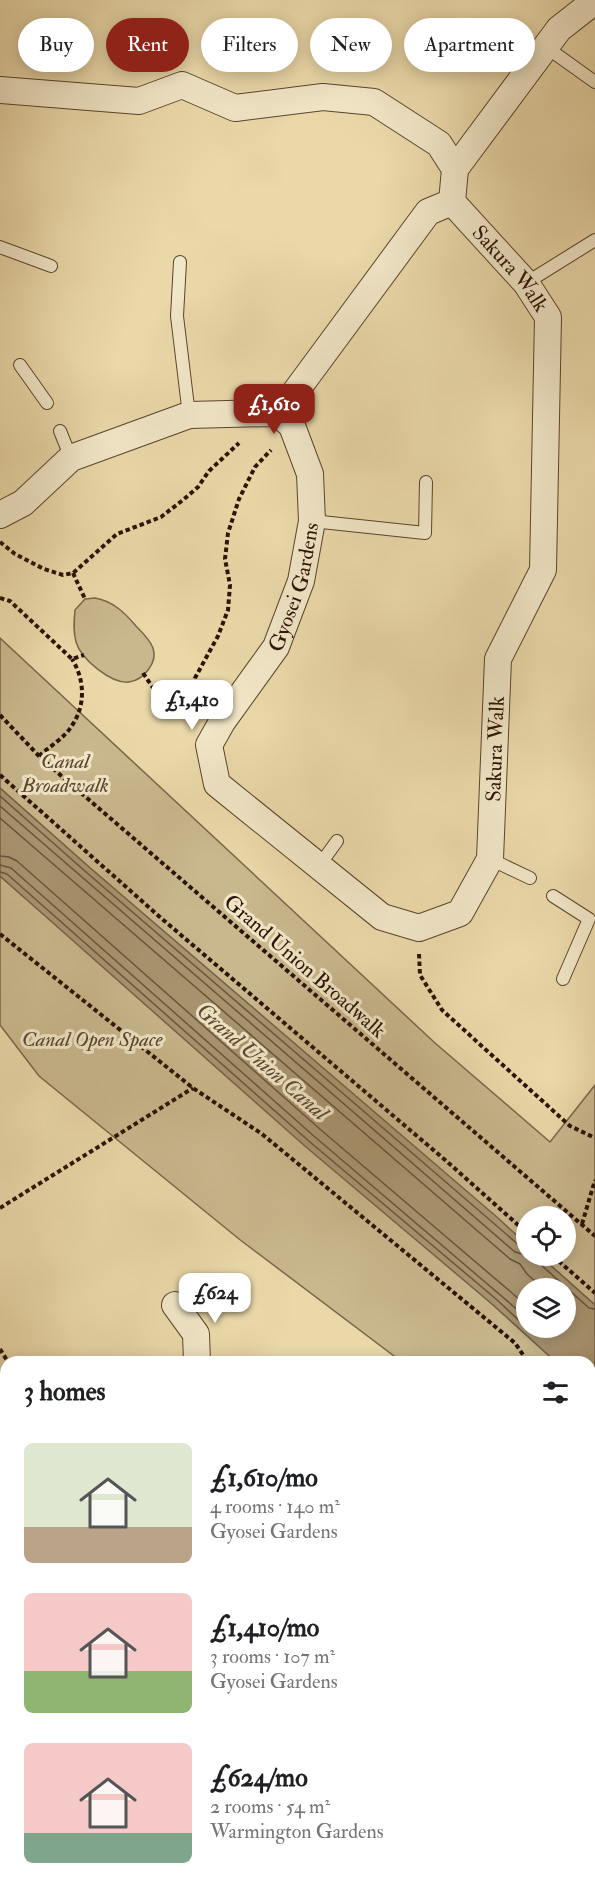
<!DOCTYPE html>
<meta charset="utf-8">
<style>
body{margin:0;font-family:"IM FELL Double Pica",serif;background:#f6f6f6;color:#202124;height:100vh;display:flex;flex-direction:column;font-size:22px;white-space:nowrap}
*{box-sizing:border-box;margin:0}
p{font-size:20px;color:#757577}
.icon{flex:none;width:33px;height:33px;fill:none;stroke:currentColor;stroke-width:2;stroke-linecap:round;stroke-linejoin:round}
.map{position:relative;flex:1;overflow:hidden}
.panel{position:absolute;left:0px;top:1356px;width:596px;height:536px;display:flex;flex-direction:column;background:#fff;border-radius:18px 18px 0 0;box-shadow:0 3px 15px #0003}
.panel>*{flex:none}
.hud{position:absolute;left:18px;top:18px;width:560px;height:54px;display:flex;gap:12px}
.tools{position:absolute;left:516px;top:1206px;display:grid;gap:12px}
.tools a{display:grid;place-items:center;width:60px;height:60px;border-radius:50%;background:#fff;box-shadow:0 3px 15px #0003;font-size:30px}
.price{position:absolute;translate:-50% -51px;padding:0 14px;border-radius:12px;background:#fff;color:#222;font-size:20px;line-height:39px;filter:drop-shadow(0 2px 3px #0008)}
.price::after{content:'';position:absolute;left:50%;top:36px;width:18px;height:14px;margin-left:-9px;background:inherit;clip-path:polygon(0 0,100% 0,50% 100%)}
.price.on{background:#8f2418;color:#fff}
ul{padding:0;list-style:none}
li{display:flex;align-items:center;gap:18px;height:150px;padding:0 24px}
li span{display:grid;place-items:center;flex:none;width:168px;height:120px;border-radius:9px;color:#555}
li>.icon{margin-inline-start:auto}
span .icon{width:72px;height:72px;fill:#fffc;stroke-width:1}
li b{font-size:26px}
h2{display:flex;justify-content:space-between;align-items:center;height:72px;padding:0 24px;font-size:26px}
.tag{padding:0 21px;border-radius:27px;background:#fff;box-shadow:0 3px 15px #0003;font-size:21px;line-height:54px}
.tag.on{background:#8f2418;color:#fff}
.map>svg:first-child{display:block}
</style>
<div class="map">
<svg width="595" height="1891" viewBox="0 0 595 1891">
<rect width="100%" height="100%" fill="#ead8a9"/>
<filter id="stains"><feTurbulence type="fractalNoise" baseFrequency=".00333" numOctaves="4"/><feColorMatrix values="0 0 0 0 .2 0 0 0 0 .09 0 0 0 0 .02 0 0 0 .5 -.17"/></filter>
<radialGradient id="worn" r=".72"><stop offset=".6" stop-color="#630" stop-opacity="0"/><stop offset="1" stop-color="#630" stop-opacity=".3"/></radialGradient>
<g fill="#c9b78d" stroke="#7a6548" stroke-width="1.5">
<path d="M95,598C113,601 125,613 136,626C142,632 150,640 153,648C158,662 144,680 129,682C111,684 81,659 76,642C73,631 74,621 75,610L85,599Z"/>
<polygon points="0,638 435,1043 550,1142 595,1085 595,1305 540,1256 566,1256 566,1216 526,1216 526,1244 89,867 0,788"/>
<polygon points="0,876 492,1304 556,1362 402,1362 239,1239 39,1076 0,1025"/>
<polygon points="590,1393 595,1398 595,1513 590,1506"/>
</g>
<path fill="#a99571" stroke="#766145" stroke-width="1.5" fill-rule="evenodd" d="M0,788L89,867L498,1218L526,1244V1256H540L595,1305V1398L590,1393V1362H556L492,1304L306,1147L0,876ZM526,1288H566V1328H526Z"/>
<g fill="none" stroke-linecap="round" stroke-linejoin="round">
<g stroke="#6a543a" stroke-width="1.5">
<polyline points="0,796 86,872 520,1246 526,1248"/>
<polyline points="0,806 515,1252 526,1255"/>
<polyline points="0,818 510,1259 520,1264 527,1274 543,1288"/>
<polyline points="0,856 9,857 17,861 321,1130 526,1305"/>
<polyline points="0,865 11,868 315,1137 526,1317"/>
<polyline points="0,872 7,874 310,1142 496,1299 526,1327"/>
<polyline points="536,1256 539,1263 589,1308 595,1309"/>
</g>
<g stroke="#5a442d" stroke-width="14">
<g id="service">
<polyline points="546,47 595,82"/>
<polyline points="0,247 51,266"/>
<polyline points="180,262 177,316 189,415"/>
<polyline points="526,283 595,240"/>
<polyline points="20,365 47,403"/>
<polyline points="60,431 71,458"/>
<polyline points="312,521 425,533 426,482"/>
<polyline points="490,859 530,878"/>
<polyline points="319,866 337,841"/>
<polyline points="553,896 589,919 563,979"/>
</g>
</g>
<g stroke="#5a442d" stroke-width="28">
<g id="minor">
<path id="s1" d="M0,90L139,101L182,85L235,108L323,97L374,102L439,144L455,169L452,202L526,283L548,317L543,570L498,659L490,859L460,913L419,928L382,917L217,784L209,745L222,722L276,647L301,581L312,521L310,474L292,426L279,414"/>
<polyline points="455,169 559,29 591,4"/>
<polyline points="0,515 23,503 71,458 189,415 269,413 279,414 428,212 452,202"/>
<polyline points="175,1305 196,1334 197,1362"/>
<polyline points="0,1402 6,1412"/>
<polyline points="0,1623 6,1620"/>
<polyline points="350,1886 361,1891"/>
<polyline points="83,1891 90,1886"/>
</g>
</g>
<g stroke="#2a1304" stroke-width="4" stroke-dasharray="4.5 3" stroke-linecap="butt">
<polyline points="0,542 15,554 44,569 63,575 73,573 117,534 161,517 183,500 198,487 209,471 239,443"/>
<polyline points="73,573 85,599"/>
<polyline points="0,598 10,601 72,659 84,655"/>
<path d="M143,673C160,698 159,700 190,697"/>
<polyline points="0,715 39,756 66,780 595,1236"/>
<polyline points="194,715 190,697 195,678 218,636 228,610 230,585 225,559 228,533 239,499 255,467 271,450"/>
<path d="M39,756C49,747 64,738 71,727C86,706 85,680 72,659"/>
<polyline points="0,775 161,918 444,1159 526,1232"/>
<polyline points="0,934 193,1088 262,1134 515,1343 528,1362"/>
<polyline points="419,954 420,975 442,1010 570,1126 595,1138"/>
<polyline points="0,1208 193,1088"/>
<polyline points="582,1224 595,1180"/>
<polyline points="553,1256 595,1293"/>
<polyline points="0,1349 8,1362"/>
<polyline points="590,1444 595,1450"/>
<polyline points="0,1456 6,1465"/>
<polyline points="590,1522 595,1517"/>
</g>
<use href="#service" stroke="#f1e6c7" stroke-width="12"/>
<use href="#minor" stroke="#f1e6c7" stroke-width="26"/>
</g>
<g text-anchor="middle" stroke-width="6" stroke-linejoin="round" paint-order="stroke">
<g font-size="21" fill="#2a1304" stroke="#f1e6c7">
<text dy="7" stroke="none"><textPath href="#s1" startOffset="612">Sakura Walk</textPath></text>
<text dy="7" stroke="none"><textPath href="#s1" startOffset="1804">Gyosei Gardens</textPath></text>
<text transform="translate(495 749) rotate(-88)" y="7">Sakura Walk</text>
<text transform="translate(305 966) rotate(41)" y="7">Grand Union Broadwalk</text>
</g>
<g font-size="21" font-style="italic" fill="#5a442d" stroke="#f1e6c7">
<text x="65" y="768">Canal<tspan x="65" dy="24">Broadwalk</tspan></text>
<text x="92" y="1046">Canal Open Space</text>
</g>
<g font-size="22" font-style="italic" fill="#5d4730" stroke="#f1e6c7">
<text transform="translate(263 1061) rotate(41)" y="8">Grand Union Canal</text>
</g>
</g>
<rect width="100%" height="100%" filter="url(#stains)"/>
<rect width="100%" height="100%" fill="url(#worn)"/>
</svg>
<div class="tools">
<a><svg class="icon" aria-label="locate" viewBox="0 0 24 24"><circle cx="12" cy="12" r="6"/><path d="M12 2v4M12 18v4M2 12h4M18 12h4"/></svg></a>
<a><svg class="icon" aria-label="layers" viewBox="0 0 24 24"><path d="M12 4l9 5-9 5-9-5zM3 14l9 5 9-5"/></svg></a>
</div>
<b class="price on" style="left:274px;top:435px">£1,610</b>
<b class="price" style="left:192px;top:731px">£1,410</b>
<b class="price" style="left:215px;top:1324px">£624</b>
<div class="hud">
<a class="tag">Buy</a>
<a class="tag on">Rent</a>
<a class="tag">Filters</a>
<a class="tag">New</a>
<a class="tag">Apartment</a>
</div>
<section class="panel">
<h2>3 homes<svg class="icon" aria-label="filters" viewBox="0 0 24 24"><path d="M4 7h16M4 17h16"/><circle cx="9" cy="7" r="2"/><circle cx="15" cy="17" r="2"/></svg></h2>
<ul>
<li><span style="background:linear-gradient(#dfe7d0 70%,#b9a48a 0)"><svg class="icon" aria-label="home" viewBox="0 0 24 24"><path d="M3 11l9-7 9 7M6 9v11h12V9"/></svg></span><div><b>£1,610/mo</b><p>4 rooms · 140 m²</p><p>Gyosei Gardens</p></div></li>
<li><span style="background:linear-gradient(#f6c9c9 65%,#8fb573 0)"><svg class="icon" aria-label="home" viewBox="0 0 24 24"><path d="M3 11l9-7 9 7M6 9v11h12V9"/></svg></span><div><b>£1,410/mo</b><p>3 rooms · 107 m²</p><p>Gyosei Gardens</p></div></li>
<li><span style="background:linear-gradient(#f6c9c9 75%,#7fa58c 0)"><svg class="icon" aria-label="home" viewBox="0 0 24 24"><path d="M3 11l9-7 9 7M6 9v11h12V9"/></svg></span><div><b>£624/mo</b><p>2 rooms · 54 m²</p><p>Warmington Gardens</p></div></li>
</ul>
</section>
</div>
